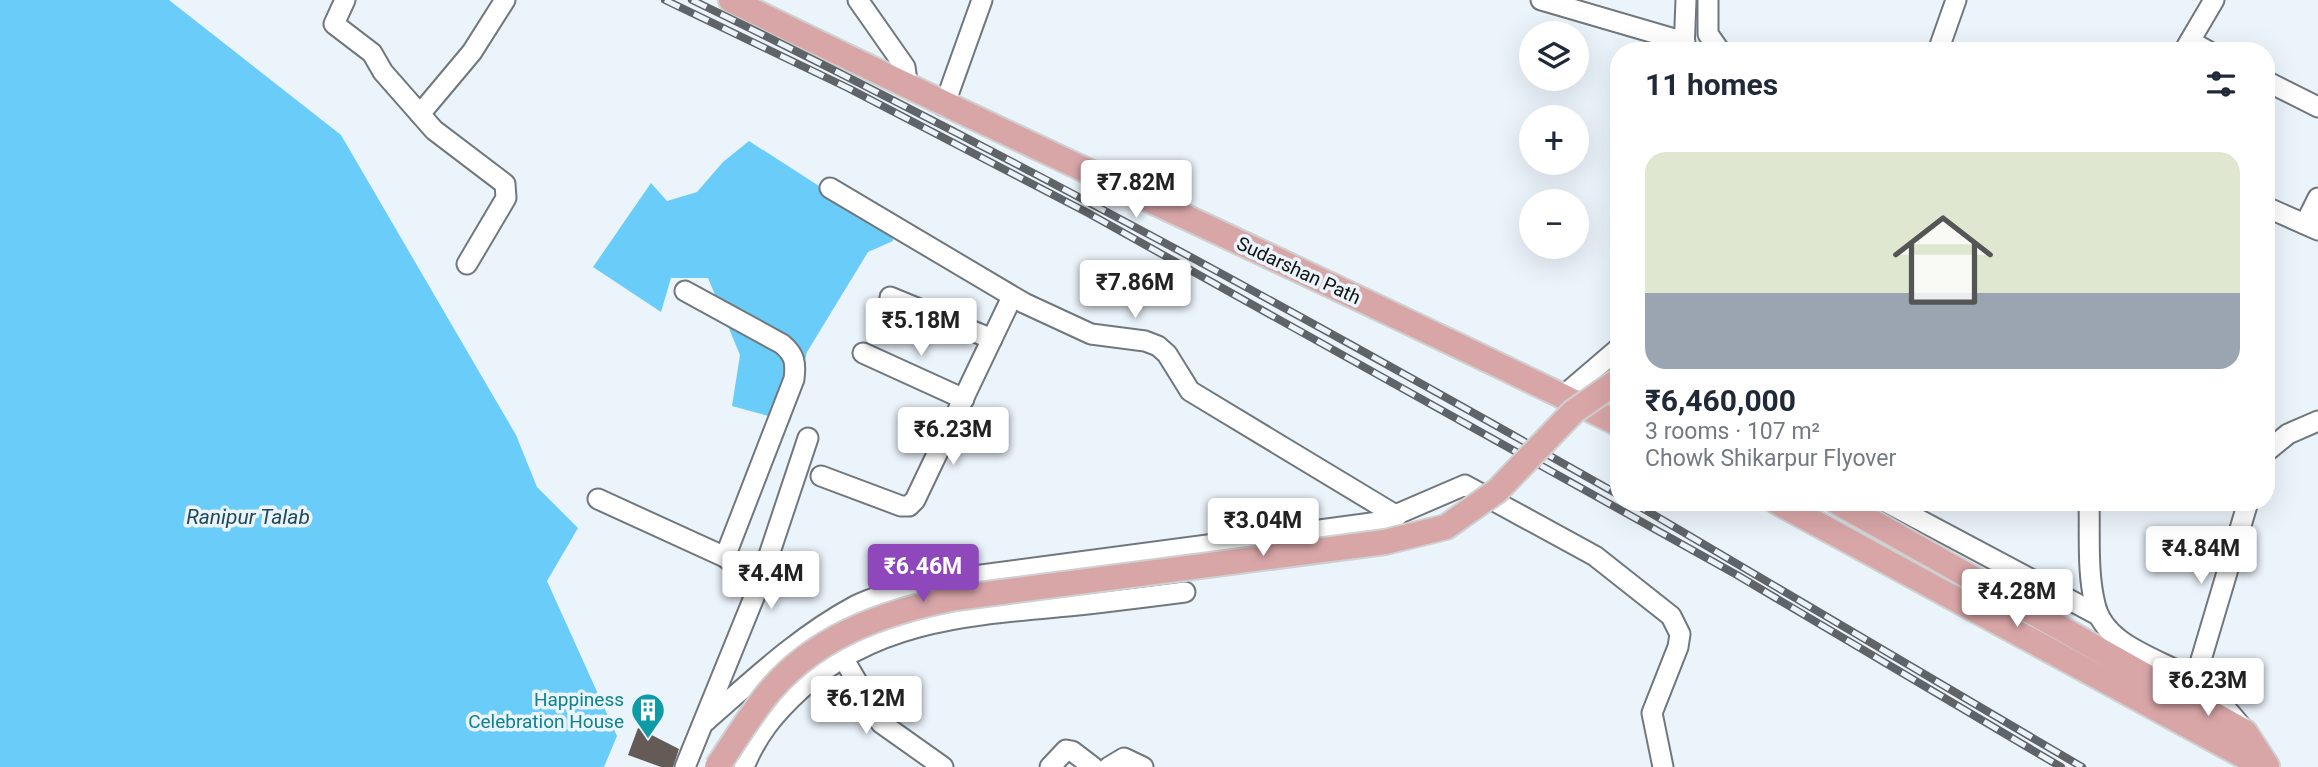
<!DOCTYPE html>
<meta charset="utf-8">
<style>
body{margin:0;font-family:Roboto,sans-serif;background:#f6f6f7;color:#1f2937;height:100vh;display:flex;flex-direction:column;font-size:26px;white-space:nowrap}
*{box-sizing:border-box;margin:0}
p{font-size:23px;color:#747a83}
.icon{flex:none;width:38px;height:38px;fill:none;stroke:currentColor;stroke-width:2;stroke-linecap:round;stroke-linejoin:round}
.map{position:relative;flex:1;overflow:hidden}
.details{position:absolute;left:1610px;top:42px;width:665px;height:469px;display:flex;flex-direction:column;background:#fff;border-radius:28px;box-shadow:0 7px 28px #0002}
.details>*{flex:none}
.controls{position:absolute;left:1519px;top:21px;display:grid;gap:14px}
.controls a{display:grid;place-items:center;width:70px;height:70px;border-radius:50%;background:#fff;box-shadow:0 7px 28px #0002;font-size:35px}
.price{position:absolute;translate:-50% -60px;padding:0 16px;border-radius:7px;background:#fff;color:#222;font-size:23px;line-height:46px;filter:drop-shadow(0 2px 4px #0008)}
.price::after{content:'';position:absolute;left:50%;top:42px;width:21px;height:16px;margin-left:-10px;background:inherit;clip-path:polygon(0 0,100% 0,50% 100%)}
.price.current{background:#8f48bb;color:#fff}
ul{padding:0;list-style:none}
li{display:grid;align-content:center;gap:14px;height:371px;padding:0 35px}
li span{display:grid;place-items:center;height:217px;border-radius:21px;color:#555}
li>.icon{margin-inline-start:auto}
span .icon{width:126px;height:126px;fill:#fffc;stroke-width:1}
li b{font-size:30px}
h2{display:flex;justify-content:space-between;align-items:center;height:84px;padding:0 35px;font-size:30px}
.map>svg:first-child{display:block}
</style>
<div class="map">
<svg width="2318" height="767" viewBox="0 0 2318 767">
<rect width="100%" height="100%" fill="#ebf3fb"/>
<g fill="#6acdf9">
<polygon points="0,0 169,0 341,135 516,435 537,487 578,528 547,581 617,736 604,767 0,767"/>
<polygon points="749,141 892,233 893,241 868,252 807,352 790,422 732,406 740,355 708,278 671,278 661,312 593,267 651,183 667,201 697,192 723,162"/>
</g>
<polygon fill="#645b56" points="638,728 679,749 673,767 661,767 628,755"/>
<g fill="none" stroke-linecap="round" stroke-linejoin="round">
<g stroke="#70787e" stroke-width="23">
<g id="minor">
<polyline points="345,0 334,24 372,53 383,72 434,130 505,184 506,198 467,264"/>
<polyline points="858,0 905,67 908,88"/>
<polyline points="1541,0 1685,42"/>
<polyline points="1708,0 1708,34 1720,51"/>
<polyline points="2190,41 2208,51"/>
<polyline points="1684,51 1686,0"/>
<polyline points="1938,51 1956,0"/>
<polyline points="2184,51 2214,0"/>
<polyline points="2266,81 2318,107"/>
<polyline points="944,106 982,0"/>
<polyline points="420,114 472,52 505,0"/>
<polyline points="830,188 1024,303 1091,334 1145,341 1158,346 1167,354 1190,391 1397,516"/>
<polyline points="2266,207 2318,230"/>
<polyline points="2305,224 2318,198"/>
<path d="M685,291L782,344C795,355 796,363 794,379L725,557"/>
<polyline points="890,297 992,339"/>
<polyline points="863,353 964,399"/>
<polyline points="1563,396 1619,348"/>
<polyline points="2266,452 2288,434 2318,421"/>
<polyline points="821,476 901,506 909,506 915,500 1012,297"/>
<polyline points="598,499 725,557 759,585"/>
<polyline points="1886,502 2098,615"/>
<path d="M2089,502C2090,535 2087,572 2095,604C2104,647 2162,659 2194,680C2213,692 2226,708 2240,725"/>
<polyline points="842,656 881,723 943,767"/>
<polyline points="2195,680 2248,502"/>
<path d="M706,721C753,680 799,636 855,606C875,596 899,590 921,583L1379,522L1465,485L1595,556L1671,616L1680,634L1678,647L1652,713L1663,767"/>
<polyline points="685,767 759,585 808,438"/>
<path d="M744,767C757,735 774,714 800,690C875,620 971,615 1068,606C1107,602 1146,597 1185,592"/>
<polyline points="1050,767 1066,750 1072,751 1093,767"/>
<polyline points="1109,767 1124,758 1143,767"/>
</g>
</g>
<g stroke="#cfd0d0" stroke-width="28">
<g id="major">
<path d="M731,0C1025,146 1325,278 1619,424"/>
<polyline points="1777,502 2264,767"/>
<polyline points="1837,502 2245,732 2267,766"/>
</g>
</g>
<use href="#minor" stroke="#fff" stroke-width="19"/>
<use href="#major" stroke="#d9a6a8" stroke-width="24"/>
<g stroke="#5f6468" stroke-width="8">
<g id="rail">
<polyline points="665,0 848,88 1088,213 1737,575 2061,767"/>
<path d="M692,0C1007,153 1314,322 1619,495"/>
<polyline points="1632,502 2082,767"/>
</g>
</g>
<use href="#rail" stroke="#ebf3fb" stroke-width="5" stroke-dasharray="16" stroke-linecap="butt"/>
<g stroke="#cfd0d0" stroke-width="28" stroke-linecap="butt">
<path id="major-bridge" d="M717,767C732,745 746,722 762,701C809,638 883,612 956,598L1385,542L1446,527L1497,491L1573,412L1619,380"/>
</g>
<use href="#major-bridge" stroke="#d9a6a8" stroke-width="24"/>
</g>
<defs>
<g id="building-pin" transform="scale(1.75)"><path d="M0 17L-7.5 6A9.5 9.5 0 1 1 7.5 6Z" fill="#0f9aa8" stroke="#ebf3fb"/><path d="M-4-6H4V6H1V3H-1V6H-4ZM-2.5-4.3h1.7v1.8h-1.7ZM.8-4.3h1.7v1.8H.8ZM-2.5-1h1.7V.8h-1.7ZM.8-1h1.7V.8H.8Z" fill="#fff"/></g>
</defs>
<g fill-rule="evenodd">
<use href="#building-pin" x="648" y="710"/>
</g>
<g text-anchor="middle" stroke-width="7" stroke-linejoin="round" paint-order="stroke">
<g font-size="19" fill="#101315" stroke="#ebf3fb">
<text transform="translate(1299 270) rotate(25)" y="7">Sudarshan Path</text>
</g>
<g font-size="19" fill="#0d838f" stroke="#ebf3fb" text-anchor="end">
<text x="624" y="706">Happiness<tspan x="624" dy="22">Celebration House</tspan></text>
</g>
<g font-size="21" font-style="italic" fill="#1e495b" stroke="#ebf3fb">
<text x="248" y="524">Ranipur Talab</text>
</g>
</g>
</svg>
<div class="controls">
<a><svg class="icon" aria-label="layers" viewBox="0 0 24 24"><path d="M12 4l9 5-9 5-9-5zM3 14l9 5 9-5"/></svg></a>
<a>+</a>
<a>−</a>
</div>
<b class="price" style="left:1136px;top:220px">₹7.82M</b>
<b class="price" style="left:1135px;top:320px">₹7.86M</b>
<b class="price" style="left:921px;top:358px">₹5.18M</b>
<b class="price" style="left:953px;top:467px">₹6.23M</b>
<b class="price" style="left:1263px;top:558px">₹3.04M</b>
<b class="price" style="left:2201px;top:586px">₹4.84M</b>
<b class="price current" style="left:923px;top:604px">₹6.46M</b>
<b class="price" style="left:771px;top:611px">₹4.4M</b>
<b class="price" style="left:2017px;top:629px">₹4.28M</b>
<b class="price" style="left:2208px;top:718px">₹6.23M</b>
<b class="price" style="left:866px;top:736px">₹6.12M</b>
<section class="details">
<h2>11 homes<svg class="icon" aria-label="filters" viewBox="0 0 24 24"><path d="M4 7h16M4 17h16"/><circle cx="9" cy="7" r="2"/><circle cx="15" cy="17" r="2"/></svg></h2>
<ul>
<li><span style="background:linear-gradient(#dfe7d0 65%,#9aa5b1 0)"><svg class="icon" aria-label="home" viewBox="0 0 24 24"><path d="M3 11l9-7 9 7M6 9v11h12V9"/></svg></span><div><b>₹6,460,000</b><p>3 rooms · 107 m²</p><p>Chowk Shikarpur Flyover</p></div></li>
</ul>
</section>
</div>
